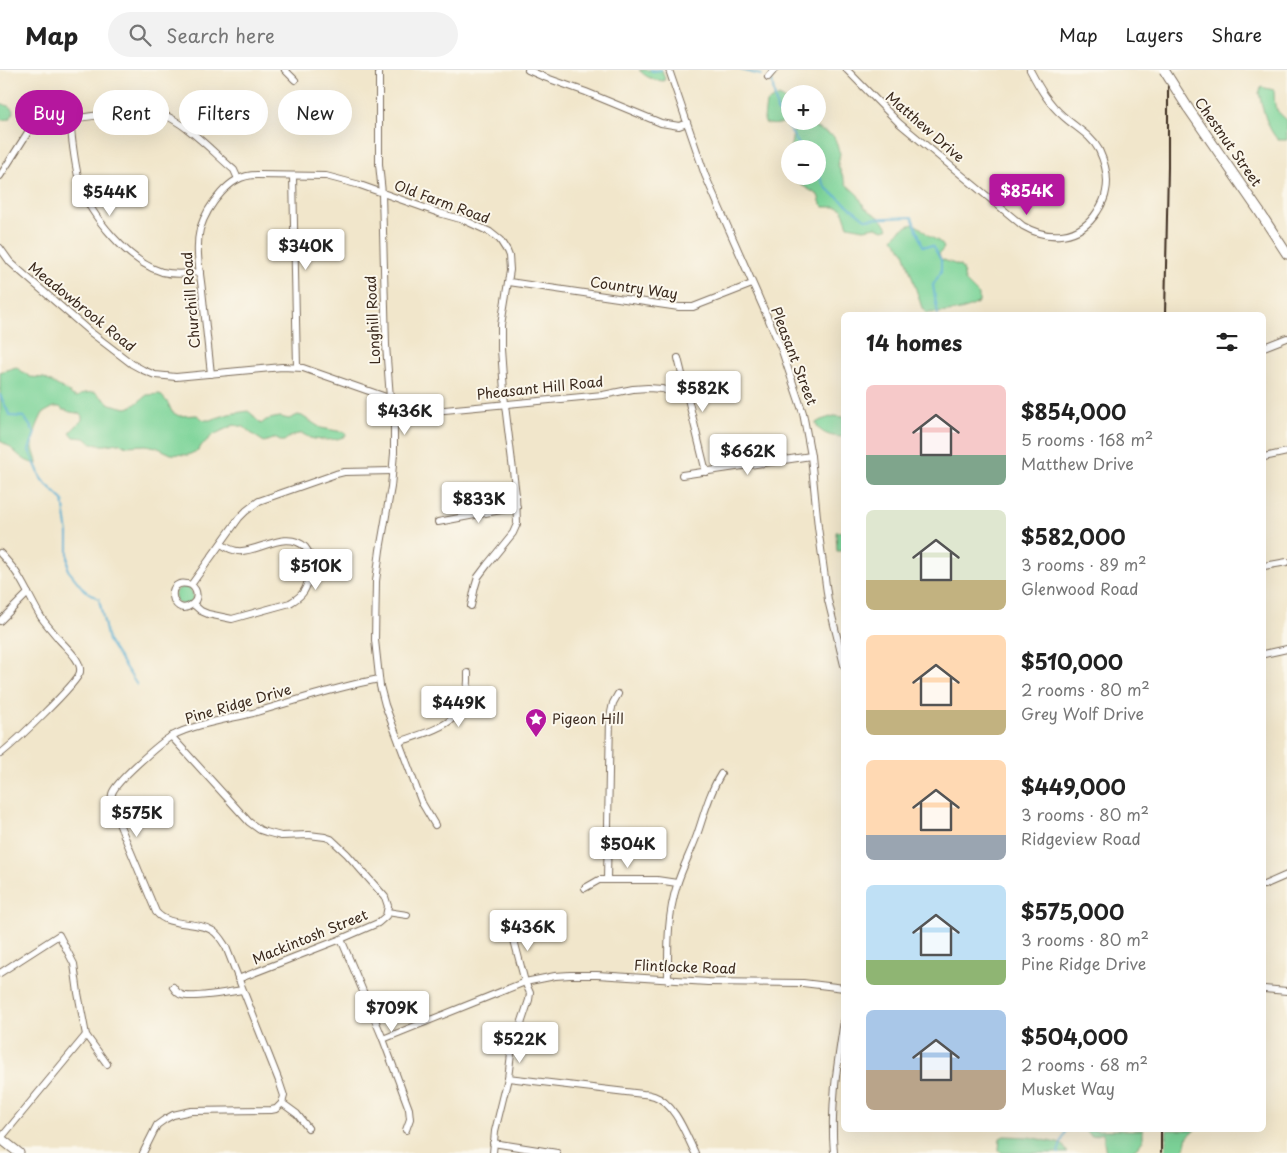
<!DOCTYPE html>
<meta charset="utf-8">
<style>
body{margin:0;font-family:"Playpen Sans",sans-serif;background:#f2f2f2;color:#222;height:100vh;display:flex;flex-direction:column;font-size:19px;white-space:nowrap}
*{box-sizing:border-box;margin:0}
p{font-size:16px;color:#767676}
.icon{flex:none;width:28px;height:28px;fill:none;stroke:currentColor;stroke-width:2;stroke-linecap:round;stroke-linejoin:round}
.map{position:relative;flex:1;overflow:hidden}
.drawer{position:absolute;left:841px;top:242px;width:425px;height:820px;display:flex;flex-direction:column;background:#fff;border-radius:8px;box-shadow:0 5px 20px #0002}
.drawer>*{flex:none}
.top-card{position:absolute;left:15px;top:20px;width:475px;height:45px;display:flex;gap:10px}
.fabs{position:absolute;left:781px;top:15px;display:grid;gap:10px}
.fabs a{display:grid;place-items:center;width:45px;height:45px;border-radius:50%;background:#fff;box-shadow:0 5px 20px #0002;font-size:25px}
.price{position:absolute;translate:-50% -42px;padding:0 11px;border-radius:5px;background:#fff;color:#222;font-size:16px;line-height:32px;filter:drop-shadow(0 1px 2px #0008)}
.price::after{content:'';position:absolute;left:50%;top:30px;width:15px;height:11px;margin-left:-8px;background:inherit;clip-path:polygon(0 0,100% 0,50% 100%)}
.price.on{background:#b5179e;color:#fff}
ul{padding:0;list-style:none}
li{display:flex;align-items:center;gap:15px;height:125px;padding:0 25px}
li span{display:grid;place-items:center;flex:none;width:140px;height:100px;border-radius:8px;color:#555}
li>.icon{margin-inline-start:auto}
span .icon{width:60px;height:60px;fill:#fffc;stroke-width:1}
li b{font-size:21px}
h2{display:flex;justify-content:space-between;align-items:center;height:60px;padding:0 25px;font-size:21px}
.pill{padding:0 18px;border-radius:22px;background:#fff;box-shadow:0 5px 20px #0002;font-size:18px;line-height:45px}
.pill.on{background:#b5179e;color:#fff}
header{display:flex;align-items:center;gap:30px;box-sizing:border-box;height:70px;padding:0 25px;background:#fff;border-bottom:1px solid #e0e0e0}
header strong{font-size:24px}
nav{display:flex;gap:28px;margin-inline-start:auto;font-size:18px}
.search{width:350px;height:45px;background:#f2f2f2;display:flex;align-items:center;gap:12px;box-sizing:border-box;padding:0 18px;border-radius:28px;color:#767676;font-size:19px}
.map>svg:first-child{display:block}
</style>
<header>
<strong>Map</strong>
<div class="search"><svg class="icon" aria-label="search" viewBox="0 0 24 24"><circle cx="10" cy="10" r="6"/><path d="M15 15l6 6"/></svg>Search here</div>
<nav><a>Map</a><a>Layers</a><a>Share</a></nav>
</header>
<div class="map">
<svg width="1287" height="1083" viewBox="0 0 1287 1083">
<rect width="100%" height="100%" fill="#fbf7ec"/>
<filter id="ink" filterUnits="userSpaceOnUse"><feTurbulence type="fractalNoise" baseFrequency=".02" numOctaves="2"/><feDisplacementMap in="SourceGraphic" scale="10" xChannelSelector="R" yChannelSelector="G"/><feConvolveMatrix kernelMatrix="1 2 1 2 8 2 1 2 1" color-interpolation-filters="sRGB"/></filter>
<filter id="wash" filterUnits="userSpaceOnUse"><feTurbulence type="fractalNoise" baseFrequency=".0096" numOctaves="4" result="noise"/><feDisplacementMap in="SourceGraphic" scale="20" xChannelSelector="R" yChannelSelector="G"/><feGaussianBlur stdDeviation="1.12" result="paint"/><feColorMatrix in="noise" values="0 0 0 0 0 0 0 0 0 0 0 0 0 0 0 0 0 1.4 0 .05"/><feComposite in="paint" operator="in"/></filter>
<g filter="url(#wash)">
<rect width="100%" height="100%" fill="#f1e6cb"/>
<g fill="#7dd499" stroke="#5c7f5c">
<path d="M639,0H662L665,9L664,11C653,10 647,8 639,0Z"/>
<path d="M1261,17L1274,20C1275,38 1273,38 1287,50V70H1278C1266,57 1263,39 1259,23Z"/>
<path d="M779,26C788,30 788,38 790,47C783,55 775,56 765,53L764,49L766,33Z"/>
<path d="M0,33C6,35 11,36 14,42L10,49L0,50Z"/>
<path d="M811,56C815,57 832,65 834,67C837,72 837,78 840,83L838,95L840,100L846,114L858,125L865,138L879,147L886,154L888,159L883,160L876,157L864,159L848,156L842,139L837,137H824L821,134L818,125L798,113L794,106H818V79H790V103L782,98V89L791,75L793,62L796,59Z"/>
<path d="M914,154C922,158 923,160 928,165C934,170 941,170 944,178L939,184L941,189L960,196L963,200L965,211L979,225V232C966,242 942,243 926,243L922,238L904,182L893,168C898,161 907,155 914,154Z"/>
<path d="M16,297L30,307L44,308L64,319L72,325L77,327L84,323L95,322L110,334L126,338L133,336L147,325L160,324L168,333L172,342L179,346L197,345L204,350H210L229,344L248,341L253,345L254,347L261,354L266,350L274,348L280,347L289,349L298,345L302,346L321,358L343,362L347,365C339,371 320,371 310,368C308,367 305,365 303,364C296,363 289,367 284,371H280L275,368L264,372L252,364L244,357L234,355L213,365L201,376L199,380L188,385L171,384L156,377L146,375L126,376L118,373L106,375H98L91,373L85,368L74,367L70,362L82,350V346C78,341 71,344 66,340H63L60,337H54L43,343C38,353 32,366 33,378C34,384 37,389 37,394C20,392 14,377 0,371V302Z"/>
<path d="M834,346L844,347V367C833,367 819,364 816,353L821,350Z"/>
<polygon points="844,461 844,481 837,481 836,462"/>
<circle cx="184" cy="526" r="9"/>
<path d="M1084,1060H1143V1070L1139,1076L1128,1083H1107C1103,1077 1106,1069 1102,1063L1092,1066Z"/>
<polygon points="1167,1060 1195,1060 1188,1066 1185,1078 1181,1083 1165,1083"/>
<polygon points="1004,1066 1030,1067 1062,1074 1068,1083 1002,1083 999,1080 1000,1068"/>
</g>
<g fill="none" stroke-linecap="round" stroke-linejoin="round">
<g stroke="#55aed3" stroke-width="2">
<polyline points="651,0 653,1 661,0"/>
<polyline points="741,0 761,5"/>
<polyline points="772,11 777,40 802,79"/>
<polyline points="818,104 826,118 865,149 912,147 923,176 933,176 941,190 941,202 933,215 938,245"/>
<polyline points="0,325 10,346 24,347 35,363 29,380 42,410 63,430 68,464 68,500 84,520 99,529 108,571 137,615"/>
<polyline points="1059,1083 1058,1082 1066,1060"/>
</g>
</g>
</g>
<g filter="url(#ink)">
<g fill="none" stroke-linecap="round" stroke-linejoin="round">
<g stroke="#7b6c5b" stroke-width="8">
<g id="minor">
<polyline points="285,0 295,10"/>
<polyline points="379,0 379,94 382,123 386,275 390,328 394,340 394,383 391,417 380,480 376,511 375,570 380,616 385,635 422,733 435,755"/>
<polyline points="528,0 544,7 586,22 661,53 679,56 687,53"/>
<polyline points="669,0 705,105 781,278 803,343 811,386 818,457 828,530 844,595"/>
<path d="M847,0L899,53L1023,156C1049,171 1080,169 1097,142C1101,136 1105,129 1106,121C1109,107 1105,93 1099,80C1091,65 1076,58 1063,46C1048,33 1039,17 1030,0"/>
<polyline points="768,7 774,0"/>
<path d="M70,49C72,71 74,93 80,114C90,146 129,192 162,202C175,205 187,204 200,202"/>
<path d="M0,106L30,59C42,47 62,50 78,48C104,45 136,37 161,44C183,50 216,85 234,100L238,109"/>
<polyline points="293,106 297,297"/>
<polyline points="0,178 10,192 20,201 89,261 132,294 143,300 155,305 176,307 282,297 303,298 386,327 390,328"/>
<polyline points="509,212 679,237 693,237 752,214"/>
<polyline points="1264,277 1287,268"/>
<polyline points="678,288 706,402"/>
<path d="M211,304C208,276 205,248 202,220C200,201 195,179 200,159C204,146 211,134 221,123C231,112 241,105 257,105L326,106L360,115L439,143L464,150L490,162L500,170L507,181L509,186L510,200L501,255V279L505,335L516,425L517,454L513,463L487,495L478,507L475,517L471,536"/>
<polyline points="394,340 434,341 603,325 633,319 648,318 662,319 687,327"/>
<polyline points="1264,387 1287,382"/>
<polyline points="682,405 811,386"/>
<polyline points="438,452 517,437"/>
<path d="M0,483C7,491 14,498 19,507C27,520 33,534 41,547C46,554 52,561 58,568C65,577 82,590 80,602C78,613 12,675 0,684"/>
<polyline points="1264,496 1287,492"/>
<path d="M191,515C198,520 199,530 191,535C172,549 162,505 191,515L239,448L246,441L259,431L336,404L344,402L392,401"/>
<path d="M193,534L201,541L208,544L232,549L290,533C300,527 306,522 308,510C309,504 311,497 311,491C311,486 308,481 305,477C288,460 261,480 242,481C234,482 227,478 221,474"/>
<polyline points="0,551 28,523"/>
<polyline points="1264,584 1287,579"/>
<polyline points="171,666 249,752 260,760 266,762 281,766 309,765 325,767 331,769 347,784 377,818 385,827 388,836 386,846 378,853 341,869 238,909"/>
<path d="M399,672C438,658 470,654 468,603"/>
<polyline points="607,810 610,647 613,633 618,624"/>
<polyline points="1264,815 1287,805"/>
<polyline points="585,818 599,810 657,810 677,813"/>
<polyline points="387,842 407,845"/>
<polyline points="341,869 383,969 409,1039 410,1049 406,1060"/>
<polyline points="0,903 59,865 74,894 78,923 86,965 107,994"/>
<path d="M668,910C668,878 667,846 677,815C682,798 691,782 697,765C704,745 709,723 721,704"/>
<path d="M173,917C175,920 178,924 182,925C191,929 230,922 242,920"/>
<polyline points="1264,919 1287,921"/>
<polyline points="383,969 525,912 555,906 570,905 597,905 708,912 803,913 844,918"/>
<path d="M508,1008L643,1024C646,1024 651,1025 654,1026C675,1033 686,1065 695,1083"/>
<path d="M282,1033L284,1026L279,1011L226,877C222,871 219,865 213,861C196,850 169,858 156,842L113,739C112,734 111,729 112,724C114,713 161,672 172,666C194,654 229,649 253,643C295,631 336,617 379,609"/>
<polyline points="1,1068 86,965"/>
<polyline points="493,1073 557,1083"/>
<polyline points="143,1083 157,1055 164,1050 173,1045 191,1041 271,1040 276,1039 282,1033 297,1044 308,1058"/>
<polyline points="493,1083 495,1061 508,1008 511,984 529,930 530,923 525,912 514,870 509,859"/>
<path d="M834,1083C830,1039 837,995 844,951"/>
</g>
</g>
<g stroke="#7b6c5b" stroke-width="11">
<g id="major">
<polyline points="1188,38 1259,141 1287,184"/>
<polyline points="0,1068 19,1083"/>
</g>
</g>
<use href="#minor" stroke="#fff" stroke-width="6"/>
<use href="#major" stroke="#fff" stroke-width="9"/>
<g stroke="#3b2a1e" stroke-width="2">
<polyline points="1165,245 1168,97 1168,0"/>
<polyline points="1161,1083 1161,1060"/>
</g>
<g stroke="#7b6c5b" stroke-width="11" stroke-linecap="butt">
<polyline id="major-bridge" points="1164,0 1188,38"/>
</g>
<use href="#major-bridge" stroke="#fff" stroke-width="9"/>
</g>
</g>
<defs>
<g id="sight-pin" transform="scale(1.125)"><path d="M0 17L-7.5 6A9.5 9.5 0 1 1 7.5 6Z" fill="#b5179e" stroke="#fbf7ec"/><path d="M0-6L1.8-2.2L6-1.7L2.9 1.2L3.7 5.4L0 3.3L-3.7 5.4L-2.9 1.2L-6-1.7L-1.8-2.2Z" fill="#fff"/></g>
</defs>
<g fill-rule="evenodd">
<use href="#sight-pin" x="536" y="649"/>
</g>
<g text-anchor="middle" stroke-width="4" stroke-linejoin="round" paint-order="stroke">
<g font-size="14" fill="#3b2a1e" stroke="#fbf7ec">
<text transform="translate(925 57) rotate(41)" y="5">Matthew Drive</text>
<text transform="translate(1228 72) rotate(55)" y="5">Chestnut Street</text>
<text transform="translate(442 132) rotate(20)" y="5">Old Farm Road</text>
<text transform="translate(634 218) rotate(8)" y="5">Country Way</text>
<text transform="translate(191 230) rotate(-95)" y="5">Churchill Road</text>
<text transform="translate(82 237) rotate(39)" y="5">Meadowbrook Road</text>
<text transform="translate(373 250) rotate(-93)" y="5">Longhill Road</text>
<text transform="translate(794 286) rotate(69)" y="5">Pleasant Street</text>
<text transform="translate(540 318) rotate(-6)" y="5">Pheasant Hill Road</text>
<text transform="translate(238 634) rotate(-16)" y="5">Pine Ridge Drive</text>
<text transform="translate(310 867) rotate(-22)" y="5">Mackintosh Street</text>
<text transform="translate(685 897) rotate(2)" y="5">Flintlocke Road</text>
</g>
<g font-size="14" fill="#3b2a1e" stroke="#fbf7ec" text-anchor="start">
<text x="552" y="654">Pigeon Hill</text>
</g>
</g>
</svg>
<div class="fabs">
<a>+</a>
<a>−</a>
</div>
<b class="price on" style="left:1027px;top:146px">$854K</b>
<b class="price" style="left:110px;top:147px">$544K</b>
<b class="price" style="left:306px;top:201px">$340K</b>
<b class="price" style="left:703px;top:343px">$582K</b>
<b class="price" style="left:405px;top:366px">$436K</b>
<b class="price" style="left:748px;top:406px">$662K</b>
<b class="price" style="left:479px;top:454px">$833K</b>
<b class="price" style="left:316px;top:521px">$510K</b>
<b class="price" style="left:459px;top:658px">$449K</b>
<b class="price" style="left:137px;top:768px">$575K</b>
<b class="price" style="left:628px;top:799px">$504K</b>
<b class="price" style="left:528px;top:882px">$436K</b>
<b class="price" style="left:392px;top:963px">$709K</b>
<b class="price" style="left:520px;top:994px">$522K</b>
<div class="top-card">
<a class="pill on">Buy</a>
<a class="pill">Rent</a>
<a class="pill">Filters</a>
<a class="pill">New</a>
</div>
<section class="drawer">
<h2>14 homes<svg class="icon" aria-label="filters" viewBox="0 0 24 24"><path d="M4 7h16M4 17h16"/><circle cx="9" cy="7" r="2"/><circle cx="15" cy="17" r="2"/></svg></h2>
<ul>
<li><span style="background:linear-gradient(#f6c9c9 70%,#7fa58c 0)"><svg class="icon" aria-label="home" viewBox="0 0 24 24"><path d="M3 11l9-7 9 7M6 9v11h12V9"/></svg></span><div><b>$854,000</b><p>5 rooms · 168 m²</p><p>Matthew Drive</p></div></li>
<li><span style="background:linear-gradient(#dfe7d0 70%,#c2b280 0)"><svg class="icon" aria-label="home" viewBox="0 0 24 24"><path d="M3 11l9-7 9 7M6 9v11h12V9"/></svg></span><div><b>$582,000</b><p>3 rooms · 89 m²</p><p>Glenwood Road</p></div></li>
<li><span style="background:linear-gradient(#ffd9b3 75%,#c2b280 0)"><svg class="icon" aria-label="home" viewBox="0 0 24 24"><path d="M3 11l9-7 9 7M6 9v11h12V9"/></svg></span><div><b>$510,000</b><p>2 rooms · 80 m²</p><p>Grey Wolf Drive</p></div></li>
<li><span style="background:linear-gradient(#ffd9b3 75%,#9aa5b1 0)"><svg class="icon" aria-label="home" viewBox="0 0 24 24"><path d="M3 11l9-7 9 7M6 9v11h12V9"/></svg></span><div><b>$449,000</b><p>3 rooms · 80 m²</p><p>Ridgeview Road</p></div></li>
<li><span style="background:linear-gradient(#bfe0f5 75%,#8fb573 0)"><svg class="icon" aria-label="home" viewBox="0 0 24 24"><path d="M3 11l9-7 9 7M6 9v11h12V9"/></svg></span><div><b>$575,000</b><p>3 rooms · 80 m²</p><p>Pine Ridge Drive</p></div></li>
<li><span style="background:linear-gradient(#a9c7e8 60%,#b9a48a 0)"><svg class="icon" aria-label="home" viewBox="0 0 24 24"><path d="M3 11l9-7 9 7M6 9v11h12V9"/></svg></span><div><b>$504,000</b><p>2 rooms · 68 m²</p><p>Musket Way</p></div></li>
</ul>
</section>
</div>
